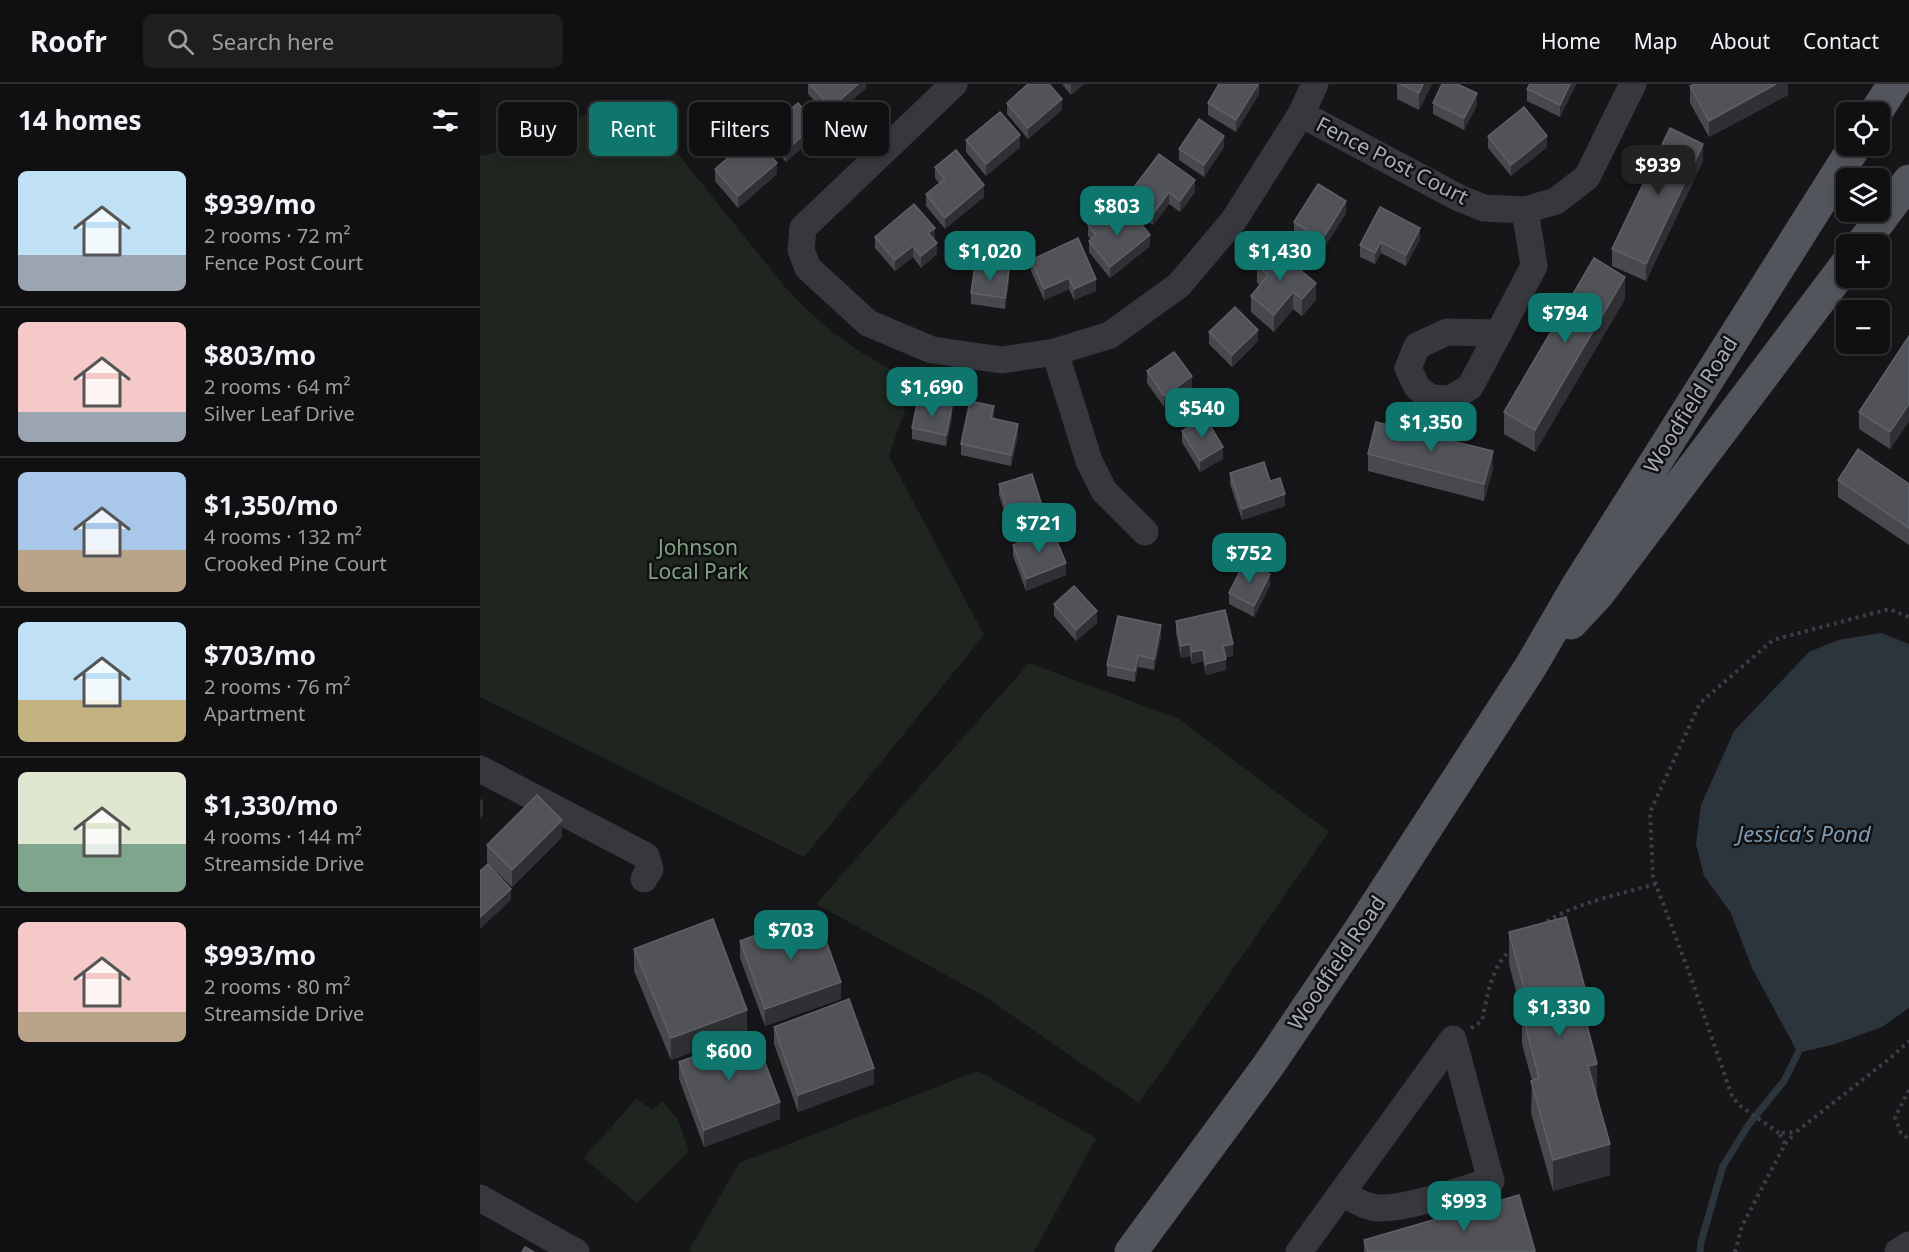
<!DOCTYPE html>
<meta charset="utf-8">
<style>
body{margin:0;font-family:"Noto Sans",sans-serif;background:#1e1e20;color:#f1f3f6;height:100vh;display:flex;flex-direction:column;font-size:22px;white-space:nowrap}
*{box-sizing:border-box;margin:0}
p{font-size:20px;color:#9c9d9f}
.icon{flex:none;width:33px;height:33px;fill:none;stroke:currentColor;stroke-width:2;stroke-linecap:round;stroke-linejoin:round}
.map{position:relative;flex:1;overflow:hidden}
.side{display:flex;flex-direction:column;background:#101012;width:480px}
.side>*{flex:none}
.guide{position:absolute;left:18px;top:18px;width:570px;height:54px;display:flex;gap:12px}
.tools{position:absolute;left:1356px;top:18px;display:grid;gap:12px}
.tools a{display:grid;place-items:center;width:54px;height:54px;border-radius:9px;background:#101012;box-shadow:0 3px 9px #0003,0 0 0 2px #303032;font-size:30px}
.price{position:absolute;translate:-50% -51px;padding:0 14px;border-radius:12px;background:#0f766e;color:#fff;font-size:20px;line-height:39px;filter:drop-shadow(0 2px 3px #0008)}
.price::after{content:'';position:absolute;left:50%;top:36px;width:18px;height:14px;margin-left:-9px;background:inherit;clip-path:polygon(0 0,100% 0,50% 100%)}
.price.current{background:#222;color:#fff}
ul{padding:0;list-style:none}
li{display:flex;align-items:center;gap:18px;height:150px;padding:0 18px}
li+li{border-top:2px solid #303032}
li span{display:grid;place-items:center;flex:none;width:168px;height:120px;border-radius:9px;color:#555}
li>.icon{margin-inline-start:auto}
span .icon{width:72px;height:72px;fill:#fffc;stroke-width:1}
li b{font-size:26px}
h2{display:flex;justify-content:space-between;align-items:center;height:72px;padding:0 18px;font-size:26px}
.tag{padding:0 21px;border-radius:9px;background:#101012;box-shadow:0 3px 9px #0003,0 0 0 2px #303032;font-size:21px;line-height:54px}
.tag.current{background:#0f766e;color:#fff}
header{display:flex;align-items:center;gap:36px;box-sizing:border-box;height:84px;padding:0 30px;background:#101012;border-bottom:2px solid #303032}
header strong{font-size:28px}
nav{display:flex;gap:33px;margin-inline-start:auto;font-size:21px}
.search{width:420px;height:54px;background:#1e1e20;display:flex;align-items:center;gap:15px;box-sizing:border-box;padding:0 21px;border-radius:9px;color:#9c9d9f;font-size:22px}
main{display:flex;flex:1;min-height:0}
.map>svg:first-child{display:block}
</style>
<header>
<strong>Roofr</strong>
<div class="search"><svg class="icon" aria-label="search" viewBox="0 0 24 24"><circle cx="10" cy="10" r="6"/><path d="M15 15l6 6"/></svg>Search here</div>
<nav><a>Home</a><a>Map</a><a>About</a><a>Contact</a></nav>
</header>
<main>
<section class="side">
<h2>14 homes<svg class="icon" aria-label="filters" viewBox="0 0 24 24"><path d="M4 7h16M4 17h16"/><circle cx="9" cy="7" r="2"/><circle cx="15" cy="17" r="2"/></svg></h2>
<ul>
<li><span style="background:linear-gradient(#bfe0f5 70%,#9aa5b1 0)"><svg class="icon" aria-label="home" viewBox="0 0 24 24"><path d="M3 11l9-7 9 7M6 9v11h12V9"/></svg></span><div><b>$939/mo</b><p>2 rooms · 72 m²</p><p>Fence Post Court</p></div></li>
<li><span style="background:linear-gradient(#f6c9c9 75%,#9aa5b1 0)"><svg class="icon" aria-label="home" viewBox="0 0 24 24"><path d="M3 11l9-7 9 7M6 9v11h12V9"/></svg></span><div><b>$803/mo</b><p>2 rooms · 64 m²</p><p>Silver Leaf Drive</p></div></li>
<li><span style="background:linear-gradient(#a9c7e8 65%,#b9a48a 0)"><svg class="icon" aria-label="home" viewBox="0 0 24 24"><path d="M3 11l9-7 9 7M6 9v11h12V9"/></svg></span><div><b>$1,350/mo</b><p>4 rooms · 132 m²</p><p>Crooked Pine Court</p></div></li>
<li><span style="background:linear-gradient(#bfe0f5 65%,#c2b280 0)"><svg class="icon" aria-label="home" viewBox="0 0 24 24"><path d="M3 11l9-7 9 7M6 9v11h12V9"/></svg></span><div><b>$703/mo</b><p>2 rooms · 76 m²</p><p>Apartment</p></div></li>
<li><span style="background:linear-gradient(#dfe7d0 60%,#7fa58c 0)"><svg class="icon" aria-label="home" viewBox="0 0 24 24"><path d="M3 11l9-7 9 7M6 9v11h12V9"/></svg></span><div><b>$1,330/mo</b><p>4 rooms · 144 m²</p><p>Streamside Drive</p></div></li>
<li><span style="background:linear-gradient(#f6c9c9 75%,#b9a48a 0)"><svg class="icon" aria-label="home" viewBox="0 0 24 24"><path d="M3 11l9-7 9 7M6 9v11h12V9"/></svg></span><div><b>$993/mo</b><p>2 rooms · 80 m²</p><p>Streamside Drive</p></div></li>
</ul>
</section>
<div class="map">
<svg width="1429" height="1168" viewBox="0 0 1429 1168">
<rect width="100%" height="100%" fill="#161618"/>
<g fill="#1e261f">
<path d="M125,17L161,24L305,203L323,222L352,248L379,267L413,287L435,297L409,372L504,551L324,773L0,613V72C46,63 87,44 125,17Z"/>
<polygon points="549,579 699,635 849,748 659,1019 501,910 336,820"/>
<polygon points="498,987 616,1054 554,1168 212,1168 209,1166 259,1079"/>
<polygon points="156,1015 173,1026 183,1017 198,1036 209,1067 157,1119 104,1074"/>
</g>
<polygon fill="#2c353c" points="1401,549 1429,560 1429,924 1402,943 1355,960 1318,969 1272,884 1251,829 1224,792 1216,760 1221,721 1254,647 1329,568 1358,556"/>
<g fill="none" stroke-linecap="round" stroke-linejoin="round">
<polyline stroke="#2c353c" stroke-width="7" points="1220,1168 1221,1158 1243,1082 1269,1040 1304,997 1318,969"/>
<g stroke="#3d3f44" stroke-width="4" stroke-dasharray="3 4.5" stroke-linecap="butt">
<path d="M1061,842C1084,822 1144,809 1176,800"/>
<path d="M991,944L1002,937C1007,913 1011,882 1032,865"/>
<polyline points="1429,1006 1415,1033 1421,1049 1429,1055"/>
<polyline points="1299,1049 1259,1021 1252,1012 1210,891 1173,793 1170,728 1220,619 1293,556 1409,525 1429,533"/>
<polyline points="1305,1060 1315,1049"/>
<polyline points="1255,1168 1262,1142 1305,1060 1299,1049 1316,1048 1409,975 1429,957"/>
</g>
<g stroke="#37383d" stroke-width="27">
<polyline points="474,0 323,144 321,166 328,184 388,239 452,266 522,276 575,268 630,251 699,201 754,136 821,30 835,0"/>
<polyline points="821,30 979,114 1004,124 1045,126 1076,117 1107,93 1153,0"/>
<polyline points="1019,249 967,248 937,262 928,284 937,303 950,314 970,315 990,303 1054,182 1045,126"/>
<polyline points="575,268 609,377 624,407 665,448"/>
<polyline points="0,685 166,772 170,785 164,795"/>
<polyline points="0,1114 96,1168"/>
<path d="M819,1168L973,955L1011,1097C983,1105 917,1129 892,1123C881,1121 871,1114 863,1108"/>
<polyline points="1418,1168 1429,1161"/>
</g>
<g stroke="#53555c" stroke-width="33">
<polyline points="1396,28 1414,0"/>
<polyline points="1382,160 1429,97"/>
<polyline points="1091,539 1118,510 1366,181"/>
<polyline points="651,1168 788,982 880,846 1051,582 1098,501 1375,62"/>
</g>
</g>
<g fill="#47494d">
<polygon points="328,0 386,0 386,4 351,35 328,10"/>
<polygon points="582,0 604,0 591,11"/>
<polygon points="779,0 779,10 756,48 728,31 728,19"/>
<polygon points="916,0 952,0 939,26 917,15 917,1"/>
<polygon points="1050,0 1096,0 1080,33 1047,17 1047,5"/>
<polygon points="1308,0 1308,11 1229,53 1210,19 1210,2"/>
<polygon points="527,19 582,26 548,55 527,30"/>
<polygon points="953,19 997,21 984,46 953,30"/>
<polygon points="308,27 336,51 306,78 289,60 289,48 285,43 285,32"/>
<polygon points="1008,52 1067,63 1031,92 1008,64"/>
<polygon points="486,56 540,63 506,92 486,68"/>
<polygon points="744,63 724,93 699,76 699,65"/>
<polygon points="679,70 715,108 700,128 689,120 673,141 648,123 648,111"/>
<polygon points="1223,77 1166,197 1132,182 1132,165"/>
<polygon points="455,83 504,113 465,145 446,122 446,110 459,99 455,94"/>
<polygon points="235,85 297,90 258,124 235,97"/>
<polygon points="900,123 940,155 926,182 901,169 895,180 880,173 880,161"/>
<polygon points="866,129 842,167 814,150 814,138"/>
<polygon points="608,141 670,162 630,194 609,168 609,157 611,156 608,152"/>
<polygon points="395,153 455,155 457,170 441,184 433,173 415,187 395,164"/>
<polygon points="551,176 616,207 594,216 589,205 564,216 551,187"/>
<polygon points="777,182 836,216 822,232 813,225 794,248 771,228 771,212 780,201 777,199"/>
<polygon points="529,197 525,225 491,220 491,209"/>
<polygon points="1145,215 1055,368 1024,350 1024,328"/>
<polygon points="729,248 778,257 752,283 729,260"/>
<polygon points="1429,252 1429,337 1410,365 1379,345 1379,328"/>
<polygon points="667,287 712,304 684,323 667,299"/>
<polygon points="514,333 513,335 538,352 531,382 481,371 481,360"/>
<polygon points="472,334 466,362 432,355 432,344"/>
<polygon points="702,347 743,375 720,388 702,358"/>
<polygon points="888,370 1013,384 1004,417 888,387"/>
<polygon points="750,389 790,397 805,422 762,436 750,400"/>
<polygon points="1358,396 1429,400 1429,461 1358,413"/>
<polygon points="519,400 565,442 532,453 519,411"/>
<polygon points="533,461 586,491 546,507 533,472"/>
<polygon points="790,501 774,533 749,520 749,509"/>
<polygon points="574,520 617,539 596,557 574,532"/>
<polygon points="696,537 753,572 745,573 746,586 726,591 723,577 712,580 710,572 701,574 696,549"/>
<polygon points="681,553 674,586 658,583 655,598 627,592 627,581"/>
<polygon points="82,753 32,803 7,778 7,761"/>
<polygon points="1029,848 1107,940 1117,1012 1130,1091 1073,1107 1051,1029 1052,997 1042,960 1042,931 1029,880"/>
<polygon points="260,857 361,915 285,942 260,874"/>
<polygon points="154,865 267,948 191,976 154,887"/>
<polygon points="294,943 394,1000 318,1028 294,960"/>
<polygon points="199,978 300,1035 224,1063 199,995"/>
<polygon points="884,1156 1055,1168 884,1168"/>
</g>
<g fill="#2f3033">
<polygon points="378,0 386,0 386,4 351,35 351,24"/>
<polygon points="591,0 604,0 591,11"/>
<polygon points="778,0 779,10 756,48 756,36"/>
<polygon points="943,0 952,0 939,26 939,9"/>
<polygon points="1090,0 1096,0 1080,33 1080,21"/>
<polygon points="1296,0 1308,0 1308,11 1229,53 1229,37"/>
<polygon points="997,9 997,21 984,46 984,34"/>
<polygon points="582,15 582,26 548,55 548,44"/>
<polygon points="336,39 336,51 306,78 306,67"/>
<polygon points="540,51 540,63 506,92 506,80"/>
<polygon points="744,52 744,63 724,93 724,81"/>
<polygon points="1067,52 1067,63 1031,92 1031,81"/>
<polygon points="1223,60 1223,77 1166,197 1166,180"/>
<polygon points="297,79 297,90 258,124 258,112"/>
<polygon points="715,96 715,108 700,128 700,117"/>
<polygon points="504,101 504,113 465,145 465,134"/>
<polygon points="689,108 689,120 673,141 673,130"/>
<polygon points="866,117 866,129 842,167 842,156"/>
<polygon points="455,144 455,155 448,160 448,149"/>
<polygon points="940,144 940,155 926,182 926,171"/>
<polygon points="670,151 670,162 630,194 630,183"/>
<polygon points="901,158 901,169 895,180 895,169"/>
<polygon points="457,159 457,170 441,184 441,172"/>
<polygon points="433,162 433,173 415,187 415,176"/>
<polygon points="529,186 529,197 525,225 525,214"/>
<polygon points="1145,193 1145,215 1055,368 1055,346"/>
<polygon points="589,194 589,205 564,216 564,205"/>
<polygon points="616,195 616,207 594,216 594,205"/>
<polygon points="836,199 836,216 822,232 822,215"/>
<polygon points="813,208 813,225 794,248 794,231"/>
<polygon points="778,246 778,257 752,283 752,271"/>
<polygon points="712,292 712,304 684,323 684,312"/>
<polygon points="1429,320 1429,337 1410,365 1410,348"/>
<polygon points="514,322 514,333 511,346 511,334"/>
<polygon points="472,323 472,334 466,362 466,351"/>
<polygon points="538,340 538,352 531,382 531,371"/>
<polygon points="743,363 743,375 720,388 720,377"/>
<polygon points="1013,367 1013,384 1004,417 1004,400"/>
<polygon points="805,410 805,422 762,436 762,425"/>
<polygon points="565,431 565,442 532,453 532,442"/>
<polygon points="586,479 586,491 546,507 546,495"/>
<polygon points="790,490 790,501 774,533 774,522"/>
<polygon points="617,527 617,539 596,557 596,546"/>
<polygon points="681,541 681,553 674,586 674,575"/>
<polygon points="710,560 710,572 701,574 701,562"/>
<polygon points="753,560 753,572 743,574 743,562"/>
<polygon points="723,566 723,577 712,580 712,568"/>
<polygon points="658,571 658,583 655,598 655,587"/>
<polygon points="746,575 746,586 726,591 726,580"/>
<polygon points="3,714 3,731 0,734 0,717"/>
<polygon points="82,736 82,753 32,803 32,786"/>
<polygon points="31,805 31,816 0,845 0,833"/>
<polygon points="361,898 361,915 285,942 285,925"/>
<polygon points="1107,912 1107,943 1100,913"/>
<polygon points="267,926 267,948 191,976 191,954"/>
<polygon points="1117,980 1117,1011 1108,982"/>
<polygon points="394,984 394,1000 318,1028 318,1011"/>
<polygon points="300,1018 300,1035 224,1063 224,1046"/>
<polygon points="1130,1060 1130,1091 1073,1107 1073,1076"/>
</g>
<g fill="#525359" stroke="#5f6168" stroke-width="1.5">
<polygon points="330,0 378,0 351,24"/>
<polygon points="548,0 569,0 582,15 548,44 527,19"/>
<polygon points="739,0 778,0 756,36 728,19"/>
<polygon points="920,0 943,0 939,9"/>
<polygon points="962,0 977,0 997,9 984,34 953,19"/>
<polygon points="1050,0 1090,0 1080,21 1047,5"/>
<polygon points="1215,0 1296,0 1229,37 1210,2"/>
<polygon points="300,18 308,27 318,19 336,39 306,67 289,48 295,43 285,32"/>
<polygon points="1044,23 1067,52 1031,81 1008,52"/>
<polygon points="520,28 540,51 506,80 486,56"/>
<polygon points="719,35 744,52 724,81 699,65"/>
<polygon points="1190,44 1223,60 1166,180 1132,165"/>
<polygon points="273,52 297,79 258,112 235,85"/>
<polygon points="476,66 504,101 465,134 446,110 465,95 455,83"/>
<polygon points="679,70 715,96 700,117 689,108 673,130 648,111"/>
<polygon points="838,100 866,117 842,156 814,138"/>
<polygon points="434,120 455,144 448,149 457,159 441,172 433,162 415,176 395,153"/>
<polygon points="900,123 940,144 926,171 901,158 895,169 880,161"/>
<polygon points="651,127 670,151 630,183 609,157 616,151 608,141 624,129 634,141"/>
<polygon points="598,154 616,195 594,205 589,194 564,205 551,176"/>
<polygon points="793,163 836,199 822,215 813,208 794,231 771,212 788,191 777,182"/>
<polygon points="1114,174 1145,193 1055,346 1024,328"/>
<polygon points="495,181 529,186 525,214 491,209"/>
<polygon points="755,223 778,246 752,271 729,248"/>
<polygon points="1429,252 1429,320 1410,348 1379,328"/>
<polygon points="694,268 712,292 684,312 667,287"/>
<polygon points="438,316 472,323 466,351 432,344"/>
<polygon points="490,317 514,322 511,334 538,340 531,371 481,360"/>
<polygon points="725,333 743,363 720,377 702,347"/>
<polygon points="896,338 1013,367 1004,400 888,370"/>
<polygon points="1378,365 1429,400 1429,444 1358,396"/>
<polygon points="784,378 790,397 800,394 805,410 762,425 750,389"/>
<polygon points="552,390 565,431 532,442 519,400"/>
<polygon points="572,445 586,479 546,495 533,461"/>
<polygon points="765,477 790,490 774,522 749,509"/>
<polygon points="594,502 617,527 596,546 574,520"/>
<polygon points="745,526 753,560 743,562 746,575 726,580 723,566 712,568 710,560 701,562 696,537"/>
<polygon points="638,532 681,541 674,575 658,571 655,587 627,581"/>
<polygon points="57,711 82,736 32,786 7,761"/>
<polygon points="8,780 31,805 0,833 0,787"/>
<polygon points="336,829 361,898 285,925 260,857"/>
<polygon points="1086,833 1107,912 1100,913 1117,980 1108,982 1130,1060 1073,1076 1051,997 1059,994 1042,929 1050,927 1029,848"/>
<polygon points="233,835 267,926 191,954 154,865"/>
<polygon points="369,915 394,984 318,1011 294,943"/>
<polygon points="274,950 300,1018 224,1046 199,978"/>
<polygon points="1039,1111 1055,1167 1050,1168 888,1168 884,1156"/>
<polygon points="45,1163 54,1168 42,1168"/>
</g>
<g text-anchor="middle" stroke-width="5" stroke-linejoin="round" paint-order="stroke">
<g font-size="21" fill="#a8adb8" stroke="#111113">
<text transform="translate(912 77) rotate(27)" y="7">Fence Post Court</text>
<text transform="translate(1211 321) rotate(-58)" y="7">Woodfield Road</text>
<text transform="translate(857 879) rotate(-56)" y="7">Woodfield Road</text>
</g>
<g font-size="21" fill="#7fa381" stroke="#111113">
<text x="218" y="471">Johnson<tspan x="218" dy="24">Local Park</tspan></text>
</g>
<g font-size="22" font-style="italic" fill="#7f9bb3" stroke="#111113">
<text x="1324" y="758">Jessica's Pond</text>
</g>
</g>
</svg>
<div class="tools">
<a><svg class="icon" aria-label="locate" viewBox="0 0 24 24"><circle cx="12" cy="12" r="6"/><path d="M12 2v4M12 18v4M2 12h4M18 12h4"/></svg></a>
<a><svg class="icon" aria-label="layers" viewBox="0 0 24 24"><path d="M12 4l9 5-9 5-9-5zM3 14l9 5 9-5"/></svg></a>
<a>+</a>
<a>−</a>
</div>
<b class="price current" style="left:1178px;top:112px">$939</b>
<b class="price" style="left:637px;top:153px">$803</b>
<b class="price" style="left:510px;top:198px">$1,020</b>
<b class="price" style="left:800px;top:198px">$1,430</b>
<b class="price" style="left:1085px;top:260px">$794</b>
<b class="price" style="left:452px;top:334px">$1,690</b>
<b class="price" style="left:722px;top:355px">$540</b>
<b class="price" style="left:951px;top:369px">$1,350</b>
<b class="price" style="left:559px;top:470px">$721</b>
<b class="price" style="left:769px;top:500px">$752</b>
<b class="price" style="left:311px;top:877px">$703</b>
<b class="price" style="left:1079px;top:954px">$1,330</b>
<b class="price" style="left:249px;top:998px">$600</b>
<b class="price" style="left:984px;top:1148px">$993</b>
<div class="guide">
<a class="tag">Buy</a>
<a class="tag current">Rent</a>
<a class="tag">Filters</a>
<a class="tag">New</a>
</div>
</div>
</main>
